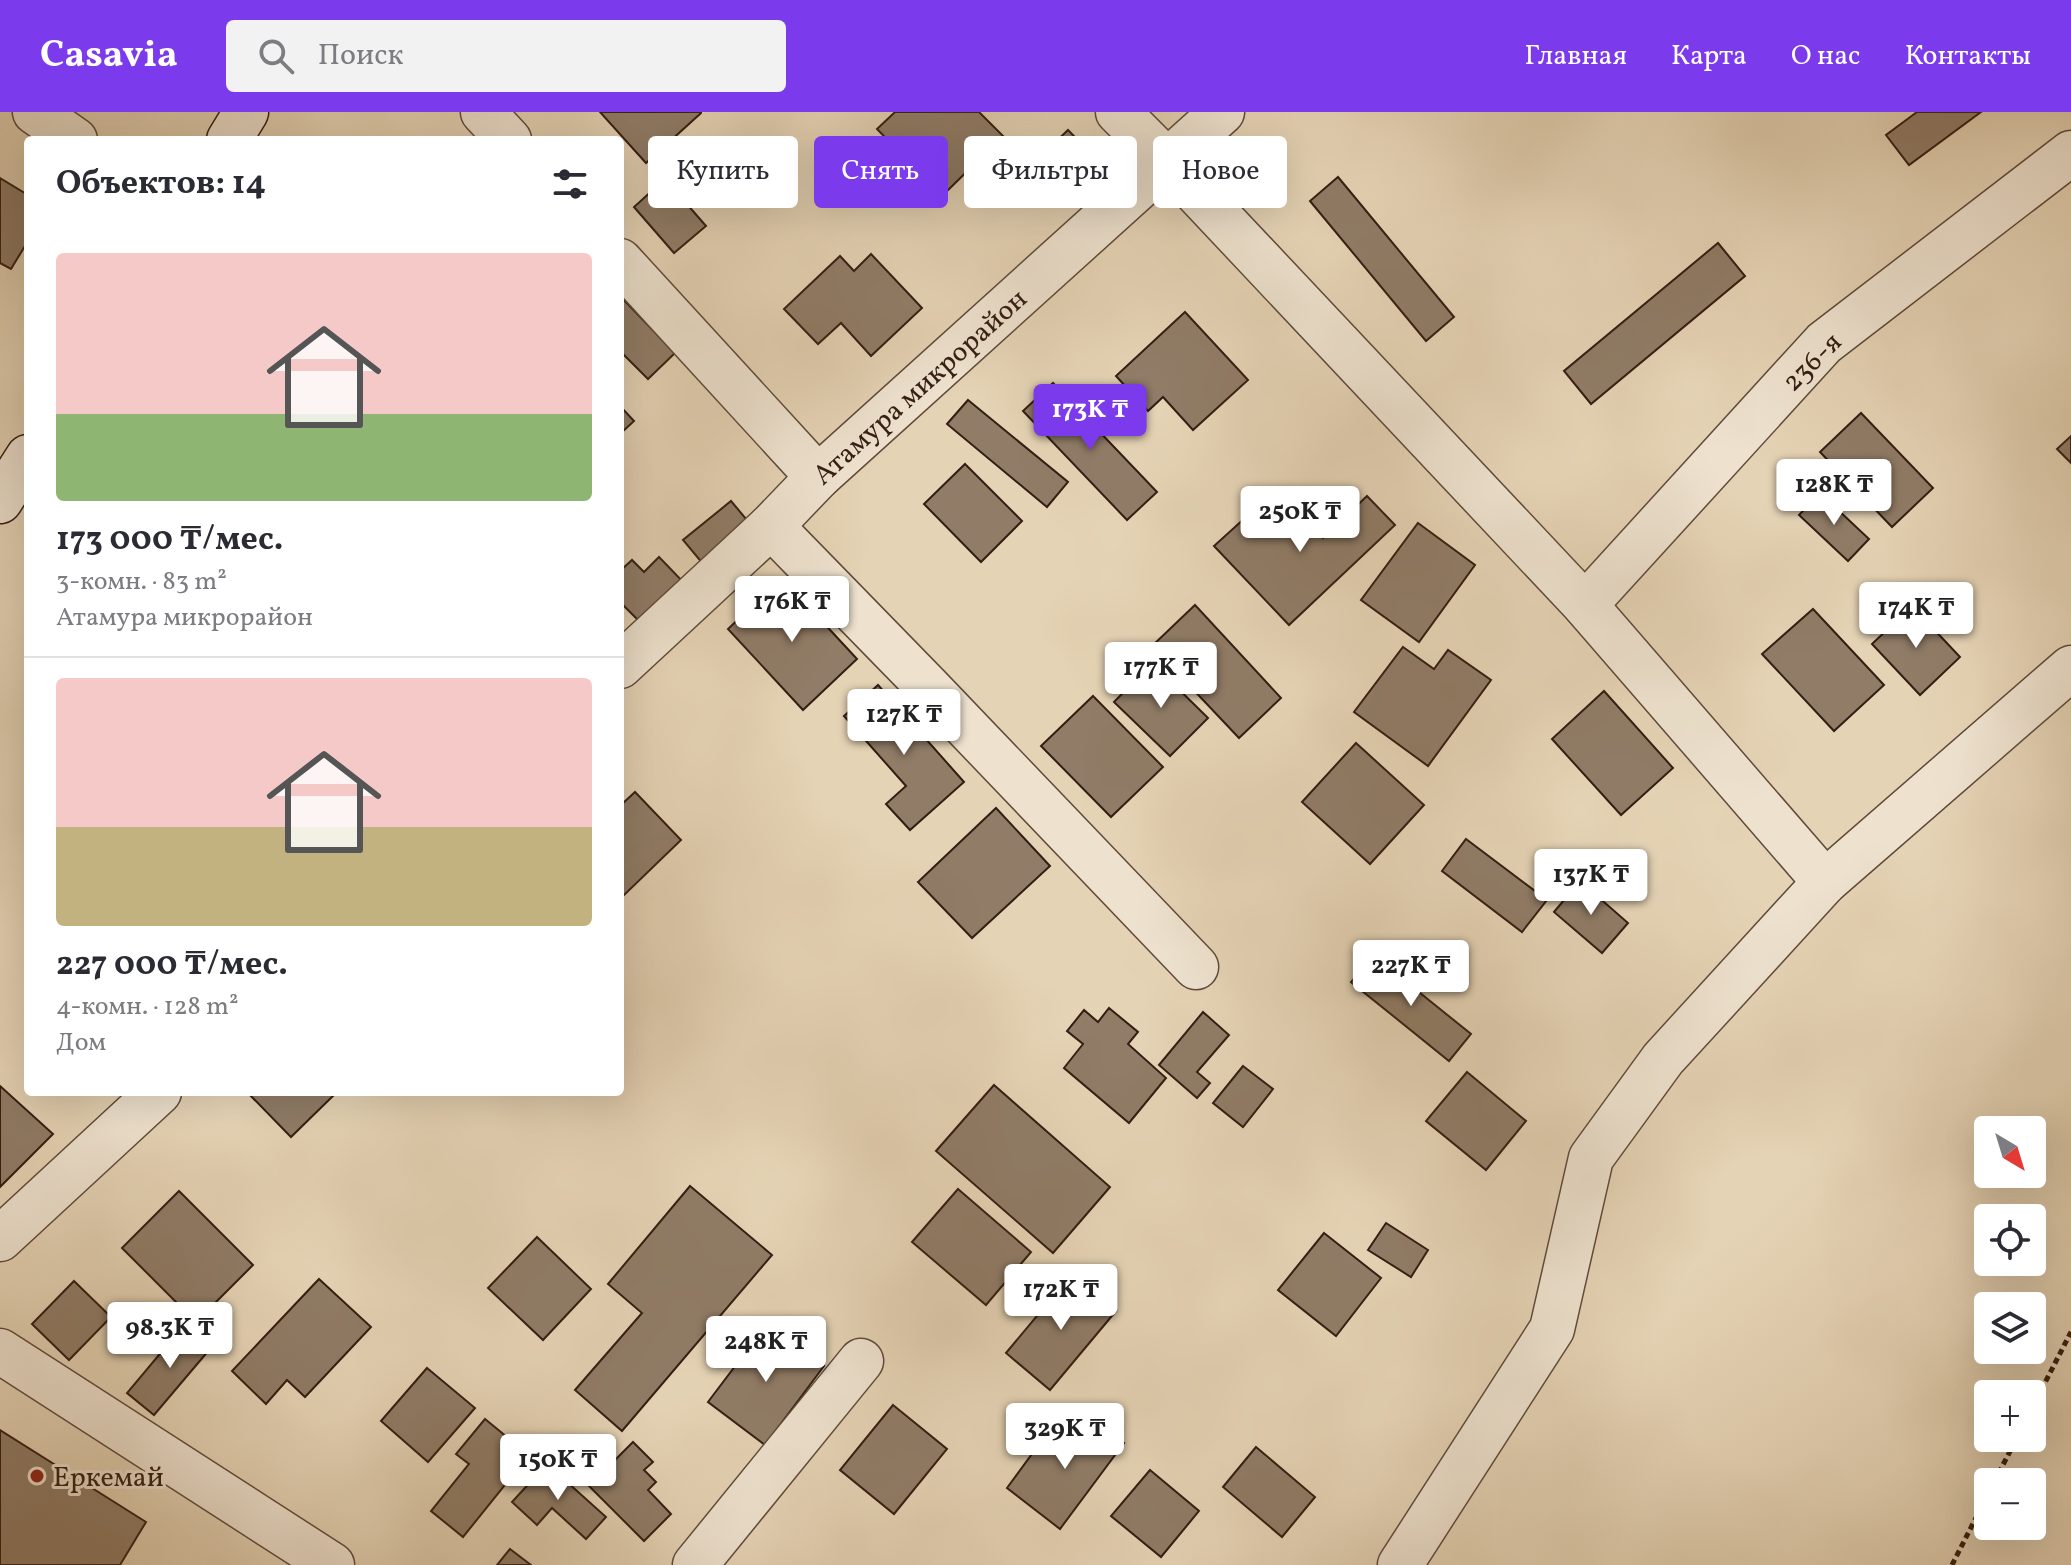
<!DOCTYPE html>
<html lang="ru">
<meta charset="utf-8">
<style>
body{margin:0;font-family:Vollkorn,serif;background:#f2f2f3;color:#2b2b33;height:100vh;display:flex;flex-direction:column;font-size:30px;white-space:nowrap}
*{box-sizing:border-box;margin:0}
p{font-size:26px;color:#7c7c81}
.icon{flex:none;width:44px;height:44px;fill:none;stroke:currentColor;stroke-width:2;stroke-linecap:round;stroke-linejoin:round}
.map{position:relative;flex:1;overflow:hidden}
.details{position:absolute;left:24px;top:24px;width:600px;height:960px;display:flex;flex-direction:column;background:#fff;border-radius:8px;box-shadow:0 8px 32px #0002}
.details>*{flex:none}
.top-card{position:absolute;left:648px;top:24px;width:760px;height:72px;display:flex;gap:16px}
.needle{width:52px;rotate:142deg}
.buttons{position:absolute;left:1974px;top:1004px;display:grid;gap:16px}
.buttons a{display:grid;place-items:center;width:72px;height:72px;border-radius:8px;background:#fff;box-shadow:0 8px 32px #0002;font-size:40px}
.price{position:absolute;translate:-50% -68px;padding:0 18px;border-radius:8px;background:#fff;color:#222;font-size:26px;line-height:52px;filter:drop-shadow(0 2px 4px #0008)}
.price::after{content:'';position:absolute;left:50%;top:48px;width:24px;height:18px;margin-left:-12px;background:inherit;clip-path:polygon(0 0,100% 0,50% 100%)}
.price.selected{background:#7c3aed;color:#fff}
ul{padding:0;list-style:none}
li{display:grid;align-content:center;gap:16px;height:424px;padding:0 32px}
li+li{border-top:2px solid #e1e1e2}
li span{display:grid;place-items:center;height:248px;border-radius:8px;color:#555}
li>.icon{margin-inline-start:auto}
span .icon{width:144px;height:144px;fill:#fffc;stroke-width:1}
li b{font-size:34px}
h2{display:flex;justify-content:space-between;align-items:center;height:96px;padding:0 32px;font-size:34px}
.tag{padding:0 28px;border-radius:8px;background:#fff;box-shadow:0 8px 32px #0002;font-size:28px;line-height:72px}
.tag.selected{background:#7c3aed;color:#fff}
header{display:flex;align-items:center;gap:48px;box-sizing:border-box;height:112px;padding:0 40px;background:#7c3aed;color:#fff}
header strong{font-size:38px}
nav{display:flex;gap:44px;margin-inline-start:auto;font-size:28px}
.search{width:560px;height:72px;background:#f2f2f3;display:flex;align-items:center;gap:20px;box-sizing:border-box;padding:0 28px;border-radius:8px;color:#7c7c81;font-size:30px}
.map>svg:first-child{display:block}
</style>
<header>
<strong>Casavia</strong>
<div class="search"><svg class="icon" aria-label="search" viewBox="0 0 24 24"><circle cx="10" cy="10" r="6"/><path d="M15 15l6 6"/></svg>Поиск</div>
<nav><a>Главная</a><a>Карта</a><a>О нас</a><a>Контакты</a></nav>
</header>
<div class="map">
<svg width="2071" height="1453" viewBox="0 0 2071 1453">
<rect width="100%" height="100%" fill="#e5d3b5"/>
<filter id="stains"><feTurbulence type="fractalNoise" baseFrequency=".0025" numOctaves="4"/><feColorMatrix values="0 0 0 0 .2 0 0 0 0 .09 0 0 0 0 .02 0 0 0 .5 -.17"/></filter>
<radialGradient id="worn" r=".72"><stop offset=".6" stop-color="#630" stop-opacity="0"/><stop offset="1" stop-color="#630" stop-opacity=".3"/></radialGradient>
<g fill="#907c67" stroke="#341d12" stroke-width="2">
<polygon points="600,0 701,0 701,1 646,51"/>
<polygon points="895,0 979,0 1003,24 942,84 877,17"/>
<polygon points="1917,0 1981,0 1909,53 1886,23"/>
<polygon points="1068,18 1108,59 1083,83 1043,42"/>
<polygon points="1338,65 1454,205 1426,229 1310,89"/>
<polygon points="0,66 28,83 28,129 11,157 0,151"/>
<polygon points="665,67 706,114 674,141 634,95"/>
<polygon points="1718,131 1745,164 1591,292 1564,259"/>
<polygon points="871,142 922,196 871,244 841,211 818,232 784,197 840,144 854,159"/>
<polygon points="620,184 675,241 648,267 620,239"/>
<polygon points="1185,200 1248,268 1193,318 1163,285 1148,299 1116,264"/>
<polygon points="1053,271 1157,380 1127,408 1023,299"/>
<polygon points="968,288 1068,370 1047,395 947,312"/>
<polygon points="620,294 634,309 620,322"/>
<polygon points="1861,301 1933,376 1892,415 1820,340"/>
<polygon points="2071,324 2071,351 2057,337"/>
<polygon points="965,352 1022,409 981,450 924,392"/>
<polygon points="1820,381 1869,427 1848,449 1799,403"/>
<polygon points="1367,384 1395,413 1289,513 1214,434 1256,396 1275,415 1295,396 1323,426"/>
<polygon points="731,389 757,420 709,459 683,428"/>
<polygon points="1418,411 1475,453 1419,530 1361,488"/>
<polygon points="659,445 688,475 647,517 620,490 620,459 632,448 644,460"/>
<polygon points="782,466 857,547 803,598 728,517"/>
<polygon points="1195,493 1281,586 1239,626 1152,534"/>
<polygon points="1912,494 1960,545 1920,583 1872,532"/>
<polygon points="1813,497 1884,573 1834,619 1762,542"/>
<polygon points="1403,535 1434,557 1448,538 1491,568 1428,654 1354,600"/>
<polygon points="1152,551 1208,606 1170,644 1114,590"/>
<polygon points="878,573 964,670 910,718 886,692 906,674 844,604"/>
<polygon points="1604,579 1673,656 1621,703 1552,627"/>
<polygon points="1093,584 1163,655 1111,705 1041,634"/>
<polygon points="1356,631 1424,693 1370,752 1302,690"/>
<polygon points="635,680 681,728 620,787 620,694"/>
<polygon points="996,696 1050,754 972,826 918,770"/>
<polygon points="1466,727 1547,788 1522,820 1442,759"/>
<polygon points="1580,769 1628,811 1602,841 1554,800"/>
<polygon points="1373,843 1471,922 1449,949 1351,870"/>
<polygon points="1109,896 1138,920 1128,932 1166,966 1129,1011 1064,956 1083,932 1067,919 1084,898 1098,910"/>
<polygon points="1203,900 1229,923 1197,960 1210,971 1197,986 1159,953"/>
<polygon points="1243,954 1273,977 1243,1015 1213,991"/>
<polygon points="1467,960 1526,1009 1486,1058 1426,1009"/>
<polygon points="994,973 1110,1075 1053,1141 936,1039"/>
<polygon points="0,974 53,1022 0,1075"/>
<polygon points="247,980 337,980 291,1025"/>
<polygon points="690,1074 772,1143 622,1319 575,1278 642,1201 608,1172"/>
<polygon points="958,1077 1031,1140 986,1193 912,1130"/>
<polygon points="179,1079 253,1153 196,1210 122,1136"/>
<polygon points="1386,1111 1428,1138 1411,1165 1368,1138"/>
<polygon points="1324,1121 1381,1166 1336,1224 1278,1178"/>
<polygon points="537,1125 591,1177 543,1228 488,1176"/>
<polygon points="1072,1162 1116,1199 1050,1278 1006,1241"/>
<polygon points="319,1167 371,1215 305,1285 287,1268 266,1292 232,1259"/>
<polygon points="74,1169 111,1205 69,1248 32,1212"/>
<polygon points="767,1212 824,1254 765,1333 708,1290"/>
<polygon points="195,1214 215,1231 154,1303 127,1281 174,1225 181,1231"/>
<polygon points="427,1256 475,1296 428,1350 381,1309"/>
<polygon points="893,1293 947,1337 894,1402 840,1358"/>
<polygon points="1091,1306 1124,1331 1060,1417 1007,1376 1051,1316 1072,1332"/>
<polygon points="485,1307 529,1343 463,1425 431,1399 469,1352 456,1342"/>
<polygon points="0,1318 146,1410 120,1453 0,1453"/>
<polygon points="633,1330 653,1350 644,1358 656,1370 648,1378 671,1402 644,1429 589,1374"/>
<polygon points="1256,1335 1315,1385 1282,1425 1223,1375"/>
<polygon points="547,1352 606,1405 586,1427 552,1396 537,1413 512,1390"/>
<polygon points="1150,1358 1199,1399 1161,1445 1111,1404"/>
<polygon points="510,1437 531,1453 497,1453"/>
</g>
<g fill="none" stroke-linecap="round" stroke-linejoin="round">
<g stroke="#604a3b" stroke-width="47">
<g id="street">
<polyline points="35,0 75,28"/>
<polyline points="483,0 509,28"/>
<polyline points="1118,0 1167,49 1585,493 1825,770"/>
<polyline points="620,149 818,365"/>
<polyline points="771,414 929,576 1196,855"/>
<polyline points="1585,493 1824,231 2071,41"/>
<polyline points="620,554 771,414 818,365 1222,0"/>
<polyline points="0,1127 159,980"/>
<polyline points="0,1239 332,1453"/>
<polyline points="695,1453 861,1249"/>
<polyline points="1400,1453 1552,1217 1591,1046 1663,947 1825,770 2071,556"/>
</g>
</g>
<g stroke="#341d12" stroke-width="47">
<g id="secondary">
<polyline points="229,28 246,0"/>
<polyline points="0,389 28,345"/>
</g>
</g>
<g stroke="#341d12" stroke-width="5" stroke-dasharray="6 4" stroke-linecap="butt">
<polyline points="2032,1296 2071,1220"/>
<polyline points="1994,1370 2017,1326"/>
<polyline points="1952,1453 1988,1382"/>
</g>
<use href="#street" stroke="#eee2cf" stroke-width="44"/>
<use href="#secondary" stroke="#eee2cf" stroke-width="44"/>
</g>
<circle fill="#8f2418" stroke="#eee2cf" stroke-width="3" cx="37" cy="1364" r="8"/>
<g text-anchor="middle" stroke-width="6" stroke-linejoin="round" paint-order="stroke">
<g font-size="28" fill="#341d12" stroke="#eee2cf">
<text transform="translate(1811 249) rotate(-45)" y="10">236-я</text>
<text transform="translate(919 274) rotate(-42)" y="10">Атамура микрорайон</text>
</g>
<g font-size="28" fill="#341d12" stroke="#eee2cf" text-anchor="start">
<text x="53" y="1374">Еркемай</text>
</g>
</g>
<rect width="100%" height="100%" filter="url(#stains)"/>
<rect width="100%" height="100%" fill="url(#worn)"/>
</svg>
<div class="buttons">
<a><svg class="needle" viewBox="-14 -14 28 28"><path d="M0-13l5 13h-10z" fill="#e53935"/><path d="M0 13l5-13h-10z" fill="#7c7c81"/></svg></a>
<a><svg class="icon" aria-label="locate" viewBox="0 0 24 24"><circle cx="12" cy="12" r="6"/><path d="M12 2v4M12 18v4M2 12h4M18 12h4"/></svg></a>
<a><svg class="icon" aria-label="layers" viewBox="0 0 24 24"><path d="M12 4l9 5-9 5-9-5zM3 14l9 5 9-5"/></svg></a>
<a>+</a>
<a>−</a>
</div>
<b class="price selected" style="left:1090px;top:340px">173K ₸</b>
<b class="price" style="left:1834px;top:415px">128K ₸</b>
<b class="price" style="left:1300px;top:442px">250K ₸</b>
<b class="price" style="left:792px;top:532px">176K ₸</b>
<b class="price" style="left:1916px;top:538px">174K ₸</b>
<b class="price" style="left:1161px;top:598px">177K ₸</b>
<b class="price" style="left:904px;top:645px">127K ₸</b>
<b class="price" style="left:1591px;top:805px">137K ₸</b>
<b class="price" style="left:1411px;top:896px">227K ₸</b>
<b class="price" style="left:1061px;top:1220px">172K ₸</b>
<b class="price" style="left:170px;top:1258px">98.3K ₸</b>
<b class="price" style="left:766px;top:1272px">248K ₸</b>
<b class="price" style="left:1065px;top:1359px">329K ₸</b>
<b class="price" style="left:558px;top:1390px">150K ₸</b>
<div class="top-card">
<a class="tag">Купить</a>
<a class="tag selected">Снять</a>
<a class="tag">Фильтры</a>
<a class="tag">Новое</a>
</div>
<section class="details">
<h2>Объектов: 14<svg class="icon" aria-label="filters" viewBox="0 0 24 24"><path d="M4 7h16M4 17h16"/><circle cx="9" cy="7" r="2"/><circle cx="15" cy="17" r="2"/></svg></h2>
<ul>
<li><span style="background:linear-gradient(#f6c9c9 65%,#8fb573 0)"><svg class="icon" aria-label="home" viewBox="0 0 24 24"><path d="M3 11l9-7 9 7M6 9v11h12V9"/></svg></span><div><b>173 000 ₸/мес.</b><p>3-комн. · 83 m²</p><p>Атамура микрорайон</p></div></li>
<li><span style="background:linear-gradient(#f6c9c9 60%,#c2b280 0)"><svg class="icon" aria-label="home" viewBox="0 0 24 24"><path d="M3 11l9-7 9 7M6 9v11h12V9"/></svg></span><div><b>227 000 ₸/мес.</b><p>4-комн. · 128 m²</p><p>Дом</p></div></li>
</ul>
</section>
</div>
